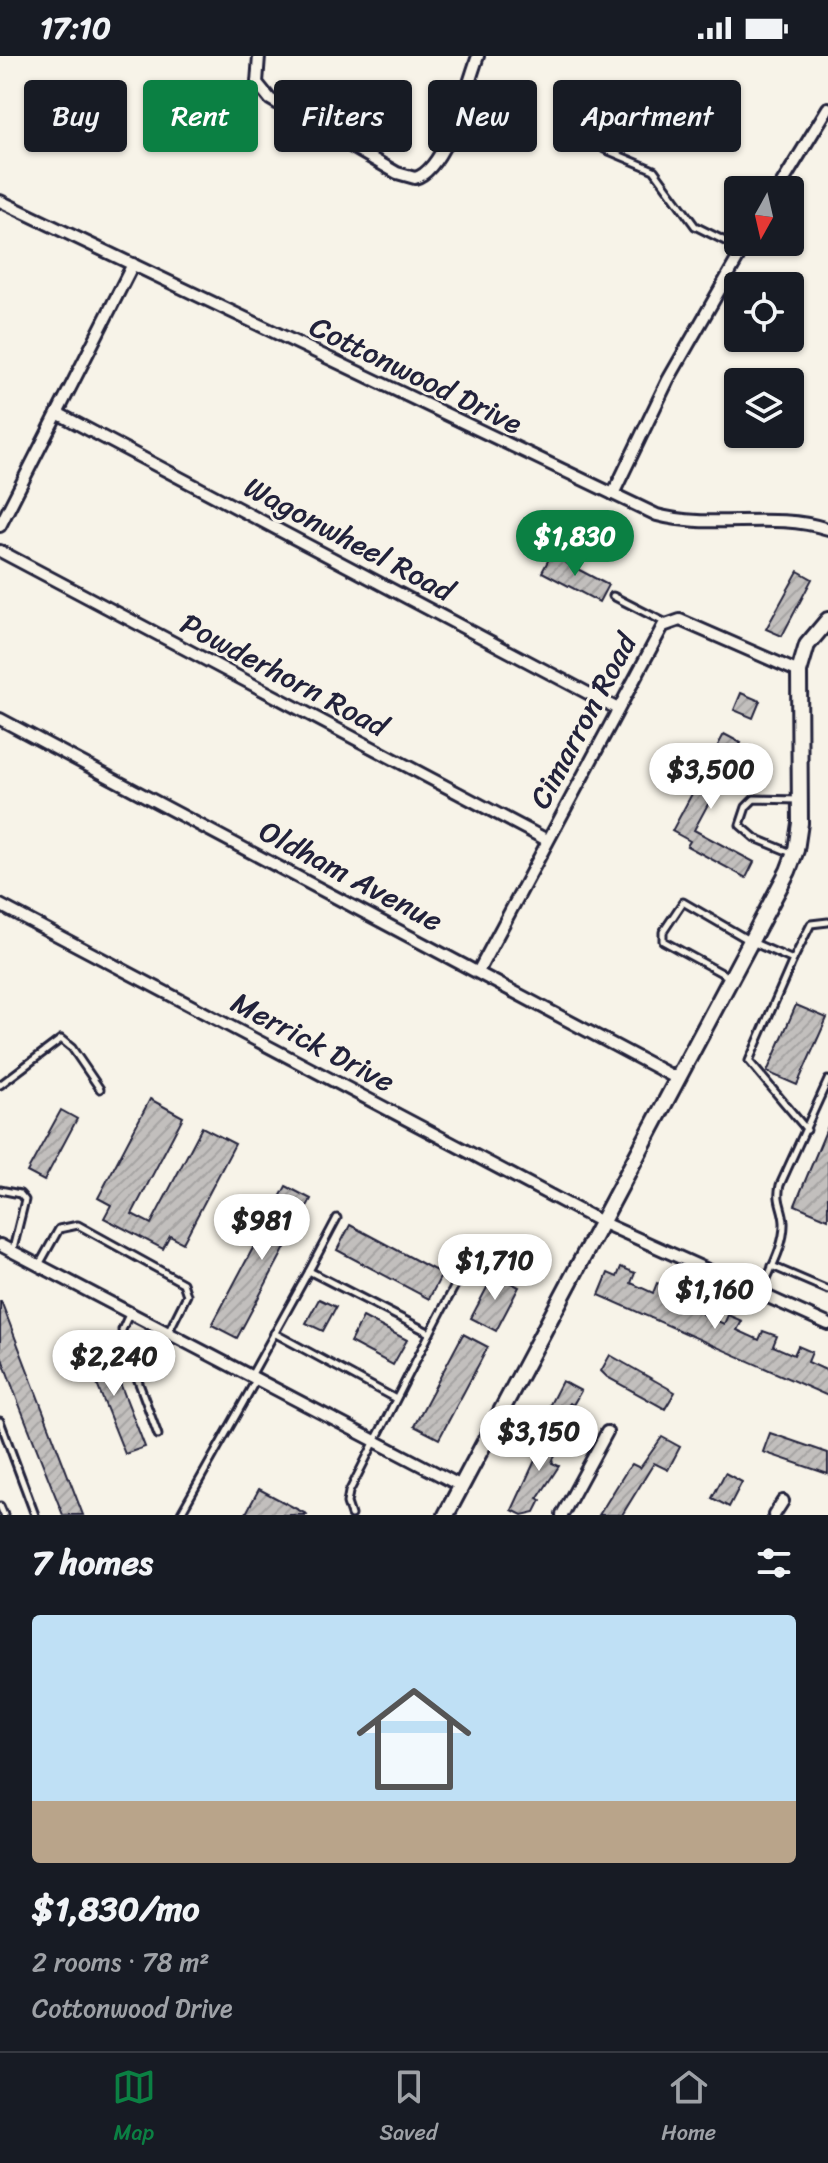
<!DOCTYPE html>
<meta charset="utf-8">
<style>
body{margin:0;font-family:Sriracha,sans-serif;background:#242831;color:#f1f3f6;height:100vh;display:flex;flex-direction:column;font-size:30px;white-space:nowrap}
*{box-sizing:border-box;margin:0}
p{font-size:26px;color:#9ea1a6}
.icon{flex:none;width:44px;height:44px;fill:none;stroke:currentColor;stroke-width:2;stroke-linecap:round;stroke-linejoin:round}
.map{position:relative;height:1459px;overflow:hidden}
.sheet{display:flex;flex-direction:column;background:#171b24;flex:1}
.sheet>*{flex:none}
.guide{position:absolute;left:24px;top:24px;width:780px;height:72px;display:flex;gap:16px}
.needle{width:52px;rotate:188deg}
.tools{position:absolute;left:724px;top:120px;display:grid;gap:16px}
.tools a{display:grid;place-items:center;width:80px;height:80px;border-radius:8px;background:#171b24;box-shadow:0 2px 6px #0004;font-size:40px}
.price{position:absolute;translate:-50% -68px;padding:0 18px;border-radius:28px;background:#fff;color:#222;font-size:26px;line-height:52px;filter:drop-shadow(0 2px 4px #0008)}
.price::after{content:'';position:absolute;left:50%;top:48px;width:24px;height:18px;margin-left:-12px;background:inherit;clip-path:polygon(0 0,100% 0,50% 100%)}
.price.on{background:#0b8043;color:#fff}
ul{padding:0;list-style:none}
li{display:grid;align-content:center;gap:16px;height:424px;padding:0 32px}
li+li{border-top:2px solid #363941}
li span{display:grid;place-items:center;height:248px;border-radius:8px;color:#555}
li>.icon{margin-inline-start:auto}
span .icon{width:144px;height:144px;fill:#fffc;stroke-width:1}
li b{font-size:34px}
h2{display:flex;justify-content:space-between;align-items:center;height:96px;padding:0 32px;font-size:34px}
.pill{padding:0 28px;border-radius:8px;background:#171b24;box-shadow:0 2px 6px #0004;font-size:28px;line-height:72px}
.pill.on{background:#0b8043;color:#fff}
.status{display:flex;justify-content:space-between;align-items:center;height:56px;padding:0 40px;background:#171b24;direction:ltr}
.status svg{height:22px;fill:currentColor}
.tab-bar{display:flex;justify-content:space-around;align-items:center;height:112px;border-top:2px solid #363941;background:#171b24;font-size:22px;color:#9ea1a6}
.tab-bar a{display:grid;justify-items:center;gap:4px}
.tab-bar .on{color:#0b8043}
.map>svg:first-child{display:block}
</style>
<div class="status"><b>17:10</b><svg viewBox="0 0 49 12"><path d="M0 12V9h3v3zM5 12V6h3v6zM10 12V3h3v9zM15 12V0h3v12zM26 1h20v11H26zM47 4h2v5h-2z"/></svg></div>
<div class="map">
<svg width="828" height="1459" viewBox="0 0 828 1459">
<defs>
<pattern id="building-hatch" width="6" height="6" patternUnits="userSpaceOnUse" patternTransform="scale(2)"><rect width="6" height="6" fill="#c2bfbd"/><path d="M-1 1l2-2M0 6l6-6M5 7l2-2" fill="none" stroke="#a6a4a3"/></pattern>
</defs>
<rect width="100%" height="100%" fill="#f7f3e8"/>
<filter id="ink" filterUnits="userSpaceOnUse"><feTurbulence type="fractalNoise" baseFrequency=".0125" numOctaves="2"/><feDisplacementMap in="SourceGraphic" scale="16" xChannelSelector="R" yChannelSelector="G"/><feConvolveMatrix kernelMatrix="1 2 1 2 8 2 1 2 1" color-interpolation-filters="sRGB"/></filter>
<g filter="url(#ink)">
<g fill="url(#building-hatch)" stroke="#22223b" stroke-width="2">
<polygon points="551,499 608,529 599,546 542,516"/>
<polygon points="798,515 812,523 782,580 766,573"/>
<polygon points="741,637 760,645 753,662 734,654"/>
<polygon points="724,678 741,687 694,774 754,806 746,822 687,790 690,785 672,775"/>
<polygon points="796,949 827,962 797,1029 767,1016"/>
<polygon points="150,1043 183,1061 132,1158 151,1168 202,1071 235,1088 183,1187 170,1180 163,1193 104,1162 111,1149 98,1142"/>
<polygon points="61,1054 77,1063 44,1125 27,1116"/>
<polygon points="828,1070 828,1163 795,1149"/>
<polygon points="286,1130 311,1143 237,1282 212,1269"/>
<polygon points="350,1169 442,1218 429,1243 337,1194"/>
<polygon points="621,1211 635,1217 631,1227 653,1237 657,1227 671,1233 667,1243 688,1252 692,1243 706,1249 702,1258 724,1268 728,1259 742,1265 737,1274 759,1284 763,1275 777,1280 773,1290 794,1299 798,1290 812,1296 808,1306 828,1315 828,1340 599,1239 608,1217 617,1221"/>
<polygon points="494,1218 519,1231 496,1275 471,1262"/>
<polygon points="319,1243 336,1251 323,1275 306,1267"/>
<polygon points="0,1245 1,1245 83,1459 63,1459 17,1343 0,1297"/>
<polygon points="363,1261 407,1284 393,1309 350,1286"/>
<polygon points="463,1278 488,1291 439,1383 414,1370"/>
<polygon points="104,1286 145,1391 125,1398 86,1301 89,1299 87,1293"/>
<polygon points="610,1299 675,1336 665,1353 607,1321 601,1315"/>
<polygon points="562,1325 581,1335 573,1349 570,1347 560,1361 547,1354"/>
<polygon points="546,1369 563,1377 552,1407 559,1410 538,1442 541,1444 535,1456 522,1459 512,1454 544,1385 540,1383"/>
<polygon points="770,1377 828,1397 828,1418 763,1396"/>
<polygon points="662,1381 680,1391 668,1414 654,1407 622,1459 599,1459 627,1414 632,1408 640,1412"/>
<polygon points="725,1417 742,1426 729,1451 712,1442"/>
<polygon points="259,1433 308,1459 245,1459"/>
</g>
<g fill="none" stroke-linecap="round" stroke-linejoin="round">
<g stroke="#22223b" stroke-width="11">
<g id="lane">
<polyline points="604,93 654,114 695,170 741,193"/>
<polyline points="613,540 666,567"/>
<polyline points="794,798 755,782 740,769 746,751 754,743 799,744"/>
<polyline points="793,904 749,1005 807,1074"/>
<polyline points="729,921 663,885 663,876 683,846 752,886 793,904 811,868 828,866"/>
<polyline points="0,1029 61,983 72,992 100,1033"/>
<polyline points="0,1134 20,1138 25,1144 13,1193"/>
<polyline points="40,1207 59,1173 78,1169 183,1227 187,1239 169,1275"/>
<polyline points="772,1210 828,1234"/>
<polyline points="309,1215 337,1162"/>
<path d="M760,1238C769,1216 785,1190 784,1166C783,1151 776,1145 780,1129L828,1024"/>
<polyline points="130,1256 122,1274 123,1284 158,1379"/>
<polyline points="274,1277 394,1342"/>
<polyline points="430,1277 460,1220"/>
<polyline points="252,1318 309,1215 430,1277 349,1436 347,1447 351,1459"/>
<polyline points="0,1365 35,1459"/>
<polyline points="0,1450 4,1459"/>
<polyline points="180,1459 256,1324"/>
</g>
</g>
<g stroke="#22223b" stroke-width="16">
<g id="street">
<path d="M259,0L257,27L270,43L397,117L415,122C446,114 467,30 478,0"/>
<polyline points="778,134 828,52"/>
<path d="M0,145L657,459C713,474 773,455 828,473"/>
<polyline points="59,358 616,652"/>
<polyline points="613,438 668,324 747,186"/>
<polyline points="0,470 133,208"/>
<polyline points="0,495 547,784"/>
<polyline points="0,663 678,1023"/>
<polyline points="0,849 603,1167 828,1268"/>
<polyline points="479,914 663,570 680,564 799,616"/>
<polyline points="0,1189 461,1430"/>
<polyline points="562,1459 607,1376"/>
<polyline points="774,1459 783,1445"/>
</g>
</g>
<g stroke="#22223b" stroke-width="20">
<polyline id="secondary" points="446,1459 788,815 796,794 800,767 799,616 807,589 828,564"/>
</g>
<use href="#lane" stroke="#f7f3e8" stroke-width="5"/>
<use href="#street" stroke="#f7f3e8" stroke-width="10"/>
<use href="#secondary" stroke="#f7f3e8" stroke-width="14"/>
</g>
</g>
<g text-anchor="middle" stroke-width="6" stroke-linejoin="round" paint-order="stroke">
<g font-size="30" fill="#22223b" stroke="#f7f3e8">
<text transform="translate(416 319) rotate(26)" y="10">Cottonwood Drive</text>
<text transform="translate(349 483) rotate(28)" y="10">Wagonwheel Road</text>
<text transform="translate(284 619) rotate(28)" y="10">Powderhorn Road</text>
<text transform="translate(583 665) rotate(-62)" y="10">Cimarron Road</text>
<text transform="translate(351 820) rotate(28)" y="10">Oldham Avenue</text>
<text transform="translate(313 986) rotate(28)" y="10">Merrick Drive</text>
</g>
</g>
</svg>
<div class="tools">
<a><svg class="needle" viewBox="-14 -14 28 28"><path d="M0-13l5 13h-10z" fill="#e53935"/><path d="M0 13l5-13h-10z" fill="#9ea1a6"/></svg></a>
<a><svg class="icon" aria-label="locate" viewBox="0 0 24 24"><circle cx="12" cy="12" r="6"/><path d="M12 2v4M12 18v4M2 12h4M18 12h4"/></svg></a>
<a><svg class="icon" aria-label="layers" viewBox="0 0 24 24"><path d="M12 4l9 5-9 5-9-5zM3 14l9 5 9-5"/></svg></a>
</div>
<b class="price on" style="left:575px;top:522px">$1,830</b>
<b class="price" style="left:711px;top:755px">$3,500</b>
<b class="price" style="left:262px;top:1206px">$981</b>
<b class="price" style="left:495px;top:1246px">$1,710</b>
<b class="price" style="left:715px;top:1275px">$1,160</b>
<b class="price" style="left:114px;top:1342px">$2,240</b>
<b class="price" style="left:539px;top:1417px">$3,150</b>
<div class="guide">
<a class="pill">Buy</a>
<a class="pill on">Rent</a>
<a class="pill">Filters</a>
<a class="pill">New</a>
<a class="pill">Apartment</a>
</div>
</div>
<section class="sheet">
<h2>7 homes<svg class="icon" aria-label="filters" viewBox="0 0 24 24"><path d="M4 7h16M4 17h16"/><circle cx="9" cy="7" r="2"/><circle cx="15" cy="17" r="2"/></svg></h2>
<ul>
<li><span style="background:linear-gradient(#bfe0f5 75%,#b9a48a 0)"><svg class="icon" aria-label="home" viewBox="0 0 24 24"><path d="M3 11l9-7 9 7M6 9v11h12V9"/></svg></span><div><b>$1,830/mo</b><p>2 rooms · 78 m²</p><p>Cottonwood Drive</p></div></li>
</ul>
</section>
<nav class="tab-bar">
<a class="on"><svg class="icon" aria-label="map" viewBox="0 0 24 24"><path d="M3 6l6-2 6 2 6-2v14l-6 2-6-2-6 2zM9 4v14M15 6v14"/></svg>Map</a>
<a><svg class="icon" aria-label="saved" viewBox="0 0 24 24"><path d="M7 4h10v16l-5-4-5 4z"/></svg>Saved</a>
<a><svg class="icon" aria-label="home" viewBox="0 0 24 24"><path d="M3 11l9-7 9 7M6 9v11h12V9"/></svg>Home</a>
</nav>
